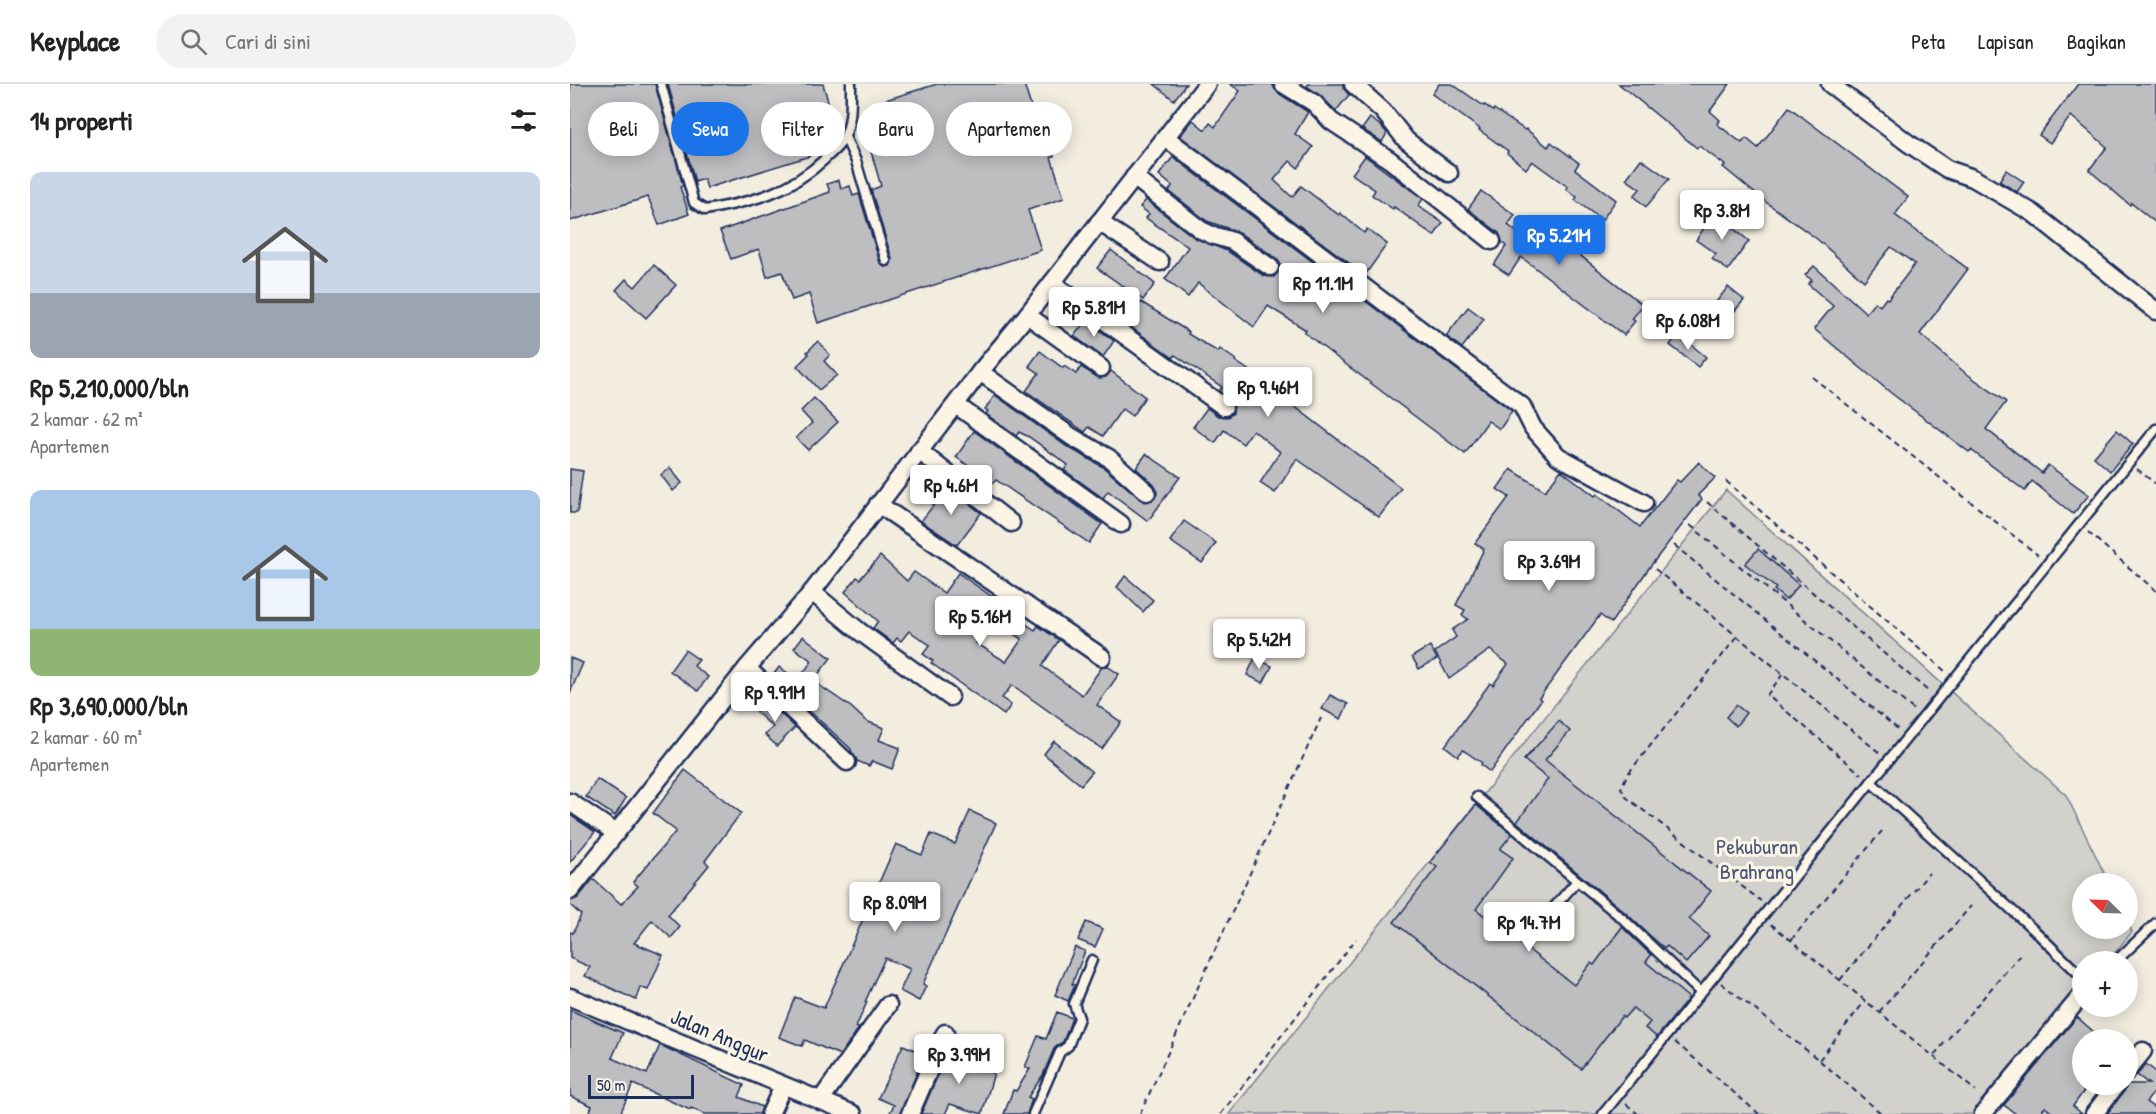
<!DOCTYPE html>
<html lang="id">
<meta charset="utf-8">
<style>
body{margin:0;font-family:"Patrick Hand",sans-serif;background:#f2f2f2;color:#222;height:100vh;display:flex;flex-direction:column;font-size:22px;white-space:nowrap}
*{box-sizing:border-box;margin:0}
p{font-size:20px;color:#767676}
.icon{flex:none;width:33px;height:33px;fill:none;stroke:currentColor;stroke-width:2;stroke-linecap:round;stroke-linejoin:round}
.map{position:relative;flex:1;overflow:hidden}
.side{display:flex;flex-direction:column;background:#fff;width:570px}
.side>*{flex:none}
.hud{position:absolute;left:18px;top:18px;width:570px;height:54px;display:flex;gap:12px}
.needle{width:39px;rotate:293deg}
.buttons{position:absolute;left:1502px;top:789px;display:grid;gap:12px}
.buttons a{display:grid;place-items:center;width:66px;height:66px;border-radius:50%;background:#fff;box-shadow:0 3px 15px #0003;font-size:30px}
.scale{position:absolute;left:18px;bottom:15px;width:106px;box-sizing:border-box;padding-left:6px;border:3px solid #1b2f5e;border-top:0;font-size:16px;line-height:21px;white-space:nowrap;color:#1b2f5e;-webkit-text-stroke:4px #fcf5e5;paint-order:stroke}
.price{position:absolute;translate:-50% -51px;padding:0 14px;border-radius:6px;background:#fff;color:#222;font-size:20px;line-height:39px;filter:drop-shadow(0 2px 3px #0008)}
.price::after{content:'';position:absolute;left:50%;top:36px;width:18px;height:14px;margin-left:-9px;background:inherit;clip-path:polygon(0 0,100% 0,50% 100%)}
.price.active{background:#1a73e8;color:#fff}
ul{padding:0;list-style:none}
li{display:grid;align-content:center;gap:12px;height:318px;padding:0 30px}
li span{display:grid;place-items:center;height:186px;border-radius:12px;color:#555}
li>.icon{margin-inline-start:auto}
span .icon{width:108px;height:108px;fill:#fffc;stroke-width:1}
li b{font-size:26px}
h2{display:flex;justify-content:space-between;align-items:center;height:72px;padding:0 30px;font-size:26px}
.chip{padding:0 21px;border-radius:27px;background:#fff;box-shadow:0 3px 15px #0003;font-size:21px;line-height:54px}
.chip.active{background:#1a73e8;color:#fff}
header{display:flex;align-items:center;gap:36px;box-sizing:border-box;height:84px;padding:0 30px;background:#fff;border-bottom:2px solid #e0e0e0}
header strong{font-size:28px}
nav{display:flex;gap:33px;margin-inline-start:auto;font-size:21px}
.search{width:420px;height:54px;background:#f2f2f2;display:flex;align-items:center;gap:15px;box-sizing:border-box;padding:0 21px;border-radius:33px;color:#767676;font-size:22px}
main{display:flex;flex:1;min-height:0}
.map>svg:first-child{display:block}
</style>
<header>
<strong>Keyplace</strong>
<div class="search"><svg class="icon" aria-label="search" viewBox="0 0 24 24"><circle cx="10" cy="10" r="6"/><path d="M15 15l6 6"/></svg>Cari di sini</div>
<nav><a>Peta</a><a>Lapisan</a><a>Bagikan</a></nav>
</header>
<main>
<section class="side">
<h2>14 properti<svg class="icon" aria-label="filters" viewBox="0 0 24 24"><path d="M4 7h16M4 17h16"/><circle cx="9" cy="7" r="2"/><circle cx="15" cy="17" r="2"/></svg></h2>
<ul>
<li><span style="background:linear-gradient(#c9d6e8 65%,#9aa5b1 0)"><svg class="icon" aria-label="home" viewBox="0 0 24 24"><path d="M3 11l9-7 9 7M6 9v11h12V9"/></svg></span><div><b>Rp 5,210,000/bln</b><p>2 kamar · 62 m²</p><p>Apartemen</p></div></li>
<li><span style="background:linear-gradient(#a9c7e8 75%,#8fb573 0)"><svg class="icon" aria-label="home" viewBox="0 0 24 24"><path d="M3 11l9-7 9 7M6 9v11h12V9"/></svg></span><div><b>Rp 3,690,000/bln</b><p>2 kamar · 60 m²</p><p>Apartemen</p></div></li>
</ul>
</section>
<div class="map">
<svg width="1586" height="1030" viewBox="0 0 1586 1030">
<rect width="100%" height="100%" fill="#f3ede0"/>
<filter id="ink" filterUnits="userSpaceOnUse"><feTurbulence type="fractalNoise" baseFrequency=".0167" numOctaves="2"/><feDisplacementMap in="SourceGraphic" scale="12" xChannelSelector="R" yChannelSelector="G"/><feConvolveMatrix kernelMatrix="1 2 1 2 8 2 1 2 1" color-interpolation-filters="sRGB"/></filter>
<g filter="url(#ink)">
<polygon fill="#d3d1cc" stroke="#778095" stroke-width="1.5" points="1156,406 1496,711 1539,799 1512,800 1512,844 1557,844 1557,837 1562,848 1538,877 1512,878 1512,910 1416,1030 659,1030"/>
<g fill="#bebec0" stroke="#1b2f5e" stroke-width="1.5">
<polygon points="0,0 85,0 113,102 110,103 119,130 89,141 78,113 0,137"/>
<polygon points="98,0 253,0 260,24 228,33 240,72 137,104 134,95 125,98"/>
<polygon points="367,0 454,0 470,52 477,50 484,72 481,73 494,114 458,126 471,166 248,239 239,210 222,216 212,188 197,193 189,165 161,175 150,147 260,108 257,100 269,96 271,105 280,102 283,112 289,110 310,179 314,183 320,182 322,175 301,106 311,102 293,40 316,33 312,17"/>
<polygon points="584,0 616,0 604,16"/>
<polygon points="660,0 702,0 708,9 738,28 725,50 743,63 728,84 720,77 704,96 722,113 731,102 769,131 770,129 794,149 797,145 817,160 795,191 610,52 623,36 635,46 640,39 645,43 670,7"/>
<polygon points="738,0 773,0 773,4 779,11 766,27 751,12 737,2"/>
<polygon points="869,0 882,0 914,22 915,21 923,27 924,25 955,46 956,45 978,63 981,58 1009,79 1005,85 1046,116 1032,136 1005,116 1007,113 996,105 998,103 962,77 956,85 937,69 938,67 909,46 910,45 862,10"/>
<polygon points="1049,0 1160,0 1140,27 1150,36 1147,40 1172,59 1176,54 1188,64 1219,23 1338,113 1325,131 1398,185 1350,250 1393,287 1436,318 1416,345 1472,389 1478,381 1519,411 1503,430 1462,397 1455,407 1401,366 1399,368 1321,309 1244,245 1263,222 1238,200 1242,196 1235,191 1244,182 1296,229 1305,218 1310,222 1316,214 1318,215 1345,180 1321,163 1294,197 1247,155 1193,116 1153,83 1155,81 1129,62 1127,64"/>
<polygon points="1508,0 1586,0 1586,139 1561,119 1560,121 1519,86 1537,63 1501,32 1480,59 1469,51"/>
<polygon points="800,34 811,42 817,49 812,58 792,45"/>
<polygon points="795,72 853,115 848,122 873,139 864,152 824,123 823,125 802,111 805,106 782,90"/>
<polygon points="603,73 942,327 930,345 918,337 895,370 758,267 734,248 736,246 698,222 684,243 628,199 618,213 595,195 618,163 576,134 579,130 570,123 576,116 625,154 657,167 694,192 704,193 710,184 710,179 706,174 668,148 637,137 599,107 602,102 589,91"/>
<polygon points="1071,75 1099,95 1076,123 1064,112 1070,105 1056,95"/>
<polygon points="1436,86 1454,98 1447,108 1429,97"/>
<polygon points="911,107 945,131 938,141 956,155 969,139 1073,221 1062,235 1065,237 1054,251 951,173 939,191 924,181 936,162 932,158 929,149 898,125"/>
<polygon points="1144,129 1179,157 1158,186 1142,175 1146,170 1126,156"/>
<polygon points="541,166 585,200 573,216 527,184"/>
<polygon points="84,181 106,201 76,234 46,206 56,195 65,203"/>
<polygon points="1158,203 1174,216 1157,236 1142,223"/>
<polygon points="571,218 619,248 618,250 648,268 650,265 666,276 665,277 699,300 698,302 831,404 809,433 727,375 705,409 690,399 710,368 683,346 673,360 654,346 645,359 623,343 637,324 648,332 658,333 663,329 664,319 649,307 652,303 605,271 603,274 557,240"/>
<polygon points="898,223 914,235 892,264 876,252"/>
<polygon points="516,236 544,257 533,273 504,252"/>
<polygon points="1108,250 1136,273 1128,283 1100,261"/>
<polygon points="248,257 260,271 254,277 267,291 249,306 227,282 239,270 237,268"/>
<polygon points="470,267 493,284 494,282 506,290 511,283 529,294 536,293 541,287 575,313 562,332 552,325 533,352 519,343 515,348 456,307 469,289 459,282"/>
<polygon points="425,311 496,362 533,383 574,418 584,415 587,410 584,401 566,384 576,370 610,393 578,437 538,407 533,414 494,386 498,381 459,353 449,348 446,352 416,330 418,327 415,325"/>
<polygon points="244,314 268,338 238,366 226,354 242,339 231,327"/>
<polygon points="1547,346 1563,360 1540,387 1524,373"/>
<polygon points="404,347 532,440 519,459 426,396 423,399 386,373"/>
<polygon points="1129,378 1145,394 1128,411 1132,415 1079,484 1041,539 1030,531 969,614 971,616 920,688 911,681 912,679 893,666 888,672 875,662 920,599 923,601 938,580 920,566 879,595 865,568 886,553 882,546 898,535 892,531 895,526 886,521 914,465 905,459 939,413 927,405 941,385 975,407 991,386 1025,412 1027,410 1070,443 1107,396 1110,398"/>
<polygon points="100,384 112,399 103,407 91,391"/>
<polygon points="0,385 13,387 7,429 0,429"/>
<polygon points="378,403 411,429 387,461 351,437"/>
<polygon points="614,437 646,459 632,479 600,457"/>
<polygon points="1188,465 1229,501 1216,516 1204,506 1206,504 1175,480"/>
<polygon points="310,472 337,497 344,488 374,509 388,489 428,517 414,537 419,540 406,559 436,578 452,555 442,549 450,536 465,546 468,542 489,556 472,582 512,611 532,583 537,582 549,590 527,621 551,638 532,665 442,601 432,614 441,621 434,631 361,579 363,577 353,570 360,561 339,547 331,557 327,554 323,559 303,544 308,537 275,508 287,493 290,495"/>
<polygon points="555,492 583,516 573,528 547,503"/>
<polygon points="233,552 261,574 243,597 281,623 296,637 314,644 309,656 330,664 322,685 302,677 299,682 287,677 280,664 202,593 209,583 228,596 242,577 224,564"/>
<polygon points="860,562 867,575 849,585 842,573"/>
<polygon points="115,566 129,576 124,582 138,593 128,607 100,587"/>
<polygon points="0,574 13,579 0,609"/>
<polygon points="685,574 702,582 693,599 677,591"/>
<polygon points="760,611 778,620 771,635 752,625"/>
<polygon points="196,616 225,643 207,662 195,651 203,643 186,628"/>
<polygon points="1166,621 1176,629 1166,642 1156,633"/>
<polygon points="989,637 1000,647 975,676 1141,807 1119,835 1139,852 1116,879 1097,862 1095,864 1089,860 1057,830 947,738 978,695 954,676"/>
<polygon points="484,657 522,688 511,701 474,670"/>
<polygon points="115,686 171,729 135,777 139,781 98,831 110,843 101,854 82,836 64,859 93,871 78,906 70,903 66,916 15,892 20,883 0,874 0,848 3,849 11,831 0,821 0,817 8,814 23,795 51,820 68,802 63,798 106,747 83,729"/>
<polygon points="27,695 56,714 45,732 16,713"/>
<polygon points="906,721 942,750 930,765 943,774 906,825 1004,901 1021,879 1024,881 1052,843 1081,871 1076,878 1119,914 1087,953 1075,944 1080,938 1063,924 1054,934 1052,932 1011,985 824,838 867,783 860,778"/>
<polygon points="400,727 426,739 353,900 356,902 349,917 330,907 340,885 315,874 295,918 297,918 286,943 289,944 270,971 235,956 232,962 209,953 225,913 254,924 326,760 352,771 361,750 385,760"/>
<polygon points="0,731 25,748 0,778"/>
<polygon points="516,838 533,845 525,863 508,856"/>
<polygon points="505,863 515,867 502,900 505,901 498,917 485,911"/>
<polygon points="0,926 53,949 42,974 77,990 90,961 174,1001 169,1013 192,1023 190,1030 135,1030 121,1024 120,1026 63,1000 50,1030 19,1030 22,1022 0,1012"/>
<polygon points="487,928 502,934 493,958 489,960 484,965 473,991 458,1013 462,1015 457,1030 434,1030 443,1006 446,1007 460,985 455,983 468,952 476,955"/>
<polygon points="1507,933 1533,956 1512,956 1512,1000 1519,1000 1503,1022 1512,1030 1484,1030 1475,1023 1469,1030 1446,1030 1434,1021"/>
<polygon points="385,952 396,957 387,978 424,989 412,1030 380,1020 375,1030 351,1030"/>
<polygon points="349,958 358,962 330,1030 319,1030 324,1021 308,1014 333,961 345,966"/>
<polygon points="1576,980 1586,988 1586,1006 1576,1018 1586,1025 1586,1030 1537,1030 1555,1006 1557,1000 1579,1000 1567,991"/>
</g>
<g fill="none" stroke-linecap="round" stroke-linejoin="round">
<g stroke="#1b2f5e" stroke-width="13">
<g id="lane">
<path d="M91,0L124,119L135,126C182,118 220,108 255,75C262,68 270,62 274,54C282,38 281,17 281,0"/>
<polyline points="275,53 286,77 316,177"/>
<polyline points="1301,698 1465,847 1512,893"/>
<polyline points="907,713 1053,835 1130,908"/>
<polyline points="957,854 1007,797"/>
<polyline points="1545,878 1586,839"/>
<polyline points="463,1030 490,968 498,962 509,934 504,920 522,876"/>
<polyline points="1033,1030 1586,345"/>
</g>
</g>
<g stroke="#1b2f5e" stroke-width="21">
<g id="street">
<polyline points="713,0 744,19 761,37 820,76 922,157"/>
<polyline points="783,0 813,27 836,56 879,89"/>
<polyline points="1260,0 1338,59 1377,85 1403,94 1463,129 1586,227"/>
<polyline points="596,54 952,322 963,344 988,372 1074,419"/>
<polyline points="564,93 631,146 642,151 662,157 700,183"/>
<polyline points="529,138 590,178"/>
<polyline points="482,199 654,323"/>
<polyline points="457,231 531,284"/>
<polyline points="410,288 502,353 539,374 577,408"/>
<polyline points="386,321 551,440"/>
<polyline points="349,367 441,439"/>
<polyline points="308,420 532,573"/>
<polyline points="242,508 289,547 380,613"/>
<polyline points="177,584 277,678"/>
<polyline points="0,718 46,749"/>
<polyline points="0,807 177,584 242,508 410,288 457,231 637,0"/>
<polyline points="0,913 283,1030"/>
<polyline points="1557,987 1573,967"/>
<polyline points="250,1017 318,921"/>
<polyline points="200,1030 213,1002"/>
<polyline points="340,1030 375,949"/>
<polyline points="1413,1030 1512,911"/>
<polyline points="1524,1030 1547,1000"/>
</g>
</g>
<g stroke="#1b2f5e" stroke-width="2" stroke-dasharray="6 4.5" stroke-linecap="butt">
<polyline points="1242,293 1468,471"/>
<polyline points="1567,385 1586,400"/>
<polyline points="1156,397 1376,588"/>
<polyline points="1137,418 1358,607"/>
<polyline points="1120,441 1344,626"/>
<polyline points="1518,448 1586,507"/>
<polyline points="1104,461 1329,646"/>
<polyline points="1085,485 1311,670"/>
<polyline points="1167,553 1057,691 1051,704 1056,713 1191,817"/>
<polyline points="1213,590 1197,611 1291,690"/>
<polyline points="1201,840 1406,1007"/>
<polyline points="1221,856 1312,747"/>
<polyline points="1270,896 1359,789"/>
<polyline points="1151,899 1249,976 1312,1030"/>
<polyline points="1309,928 1401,822"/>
<polyline points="1105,958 1189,1030"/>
<polyline points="1364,971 1450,871"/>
<polyline points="1249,976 1295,917"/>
<polyline points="1056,1020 1068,1030"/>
<polyline points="570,1030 751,634"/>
<polyline points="651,1030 786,855"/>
</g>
<use href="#lane" stroke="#fcf5e5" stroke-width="8"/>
<use href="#street" stroke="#fcf5e5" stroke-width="16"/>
</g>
</g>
<g text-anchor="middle" stroke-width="6" stroke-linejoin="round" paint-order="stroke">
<g font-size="22" fill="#49587a" stroke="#fcf5e5">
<text x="1187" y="770">Pekuburan<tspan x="1187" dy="25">Brahrang</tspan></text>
</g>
<g font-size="22" fill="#1b2f5e" stroke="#fcf5e5">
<text transform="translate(150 951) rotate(23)" y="8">Jalan Anggur</text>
</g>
</g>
</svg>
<div class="buttons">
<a><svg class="needle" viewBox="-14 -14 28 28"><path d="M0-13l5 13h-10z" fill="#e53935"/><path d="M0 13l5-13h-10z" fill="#767676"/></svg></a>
<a>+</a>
<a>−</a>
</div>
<div class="scale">50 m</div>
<b class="price" style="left:1152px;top:157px">Rp 3.8M</b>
<b class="price active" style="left:989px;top:182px">Rp 5.21M</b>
<b class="price" style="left:753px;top:230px">Rp 11.1M</b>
<b class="price" style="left:524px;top:254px">Rp 5.81M</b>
<b class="price" style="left:1118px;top:267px">Rp 6.08M</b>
<b class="price" style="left:698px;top:334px">Rp 9.46M</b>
<b class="price" style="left:381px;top:432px">Rp 4.6M</b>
<b class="price" style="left:979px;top:508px">Rp 3.69M</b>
<b class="price" style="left:410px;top:563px">Rp 5.16M</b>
<b class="price" style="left:689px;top:586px">Rp 5.42M</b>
<b class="price" style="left:205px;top:639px">Rp 9.91M</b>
<b class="price" style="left:325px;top:849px">Rp 8.09M</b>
<b class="price" style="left:959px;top:869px">Rp 14.7M</b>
<b class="price" style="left:389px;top:1001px">Rp 3.99M</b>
<div class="hud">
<a class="chip">Beli</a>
<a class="chip active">Sewa</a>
<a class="chip">Filter</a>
<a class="chip">Baru</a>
<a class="chip">Apartemen</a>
</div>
</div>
</main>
